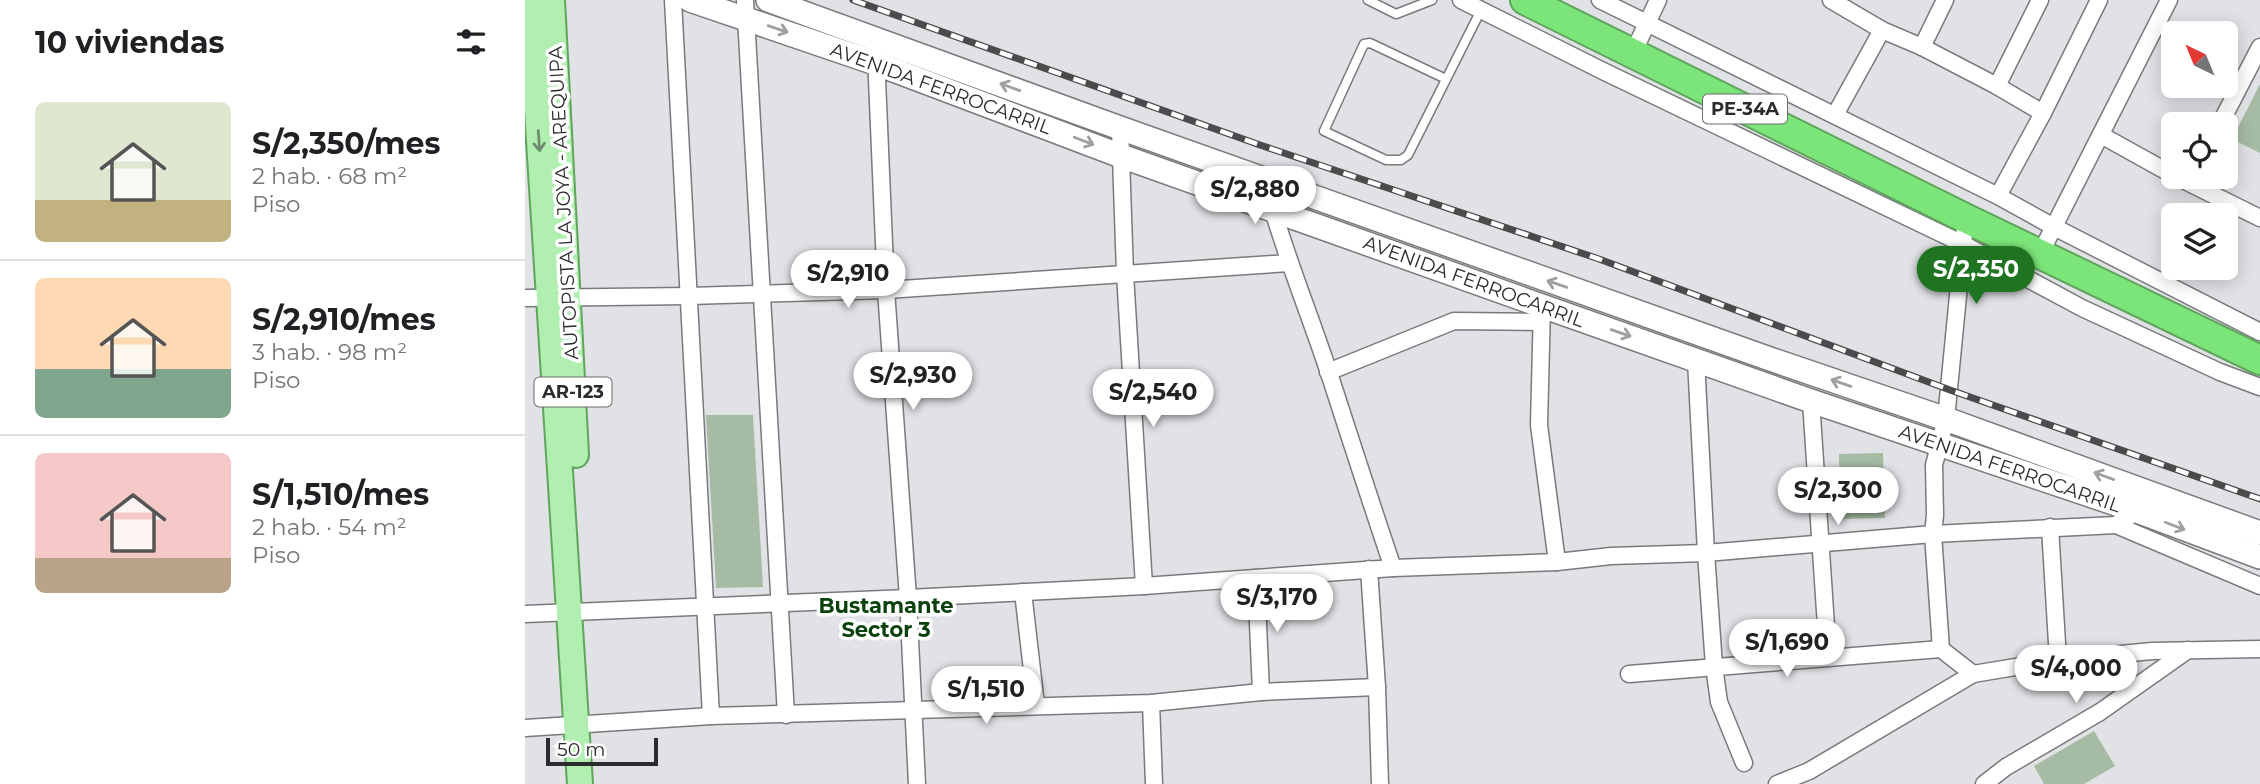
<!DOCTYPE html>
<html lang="es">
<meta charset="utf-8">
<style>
body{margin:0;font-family:Montserrat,sans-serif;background:#f6f6f6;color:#202124;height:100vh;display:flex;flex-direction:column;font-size:26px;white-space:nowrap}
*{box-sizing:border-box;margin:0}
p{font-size:23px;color:#757577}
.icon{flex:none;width:38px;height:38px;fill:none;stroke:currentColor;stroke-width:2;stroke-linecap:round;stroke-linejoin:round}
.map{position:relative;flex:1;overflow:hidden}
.sheet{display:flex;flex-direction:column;background:#fff;width:525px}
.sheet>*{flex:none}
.needle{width:46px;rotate:317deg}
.fabs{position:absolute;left:1636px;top:21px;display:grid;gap:14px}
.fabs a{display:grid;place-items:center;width:77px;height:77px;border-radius:10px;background:#fff;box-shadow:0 4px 18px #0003;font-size:35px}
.scale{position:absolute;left:21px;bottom:18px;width:112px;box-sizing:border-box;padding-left:7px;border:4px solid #2b2b2d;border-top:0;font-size:19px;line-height:24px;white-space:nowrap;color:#2b2b2d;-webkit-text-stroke:5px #fff;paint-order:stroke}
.price{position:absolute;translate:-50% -60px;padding:0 16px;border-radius:24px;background:#fff;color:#222;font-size:23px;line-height:46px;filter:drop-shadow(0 2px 4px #0008)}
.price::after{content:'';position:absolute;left:50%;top:42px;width:21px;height:16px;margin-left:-10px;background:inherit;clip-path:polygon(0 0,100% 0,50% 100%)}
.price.current{background:#1e7420;color:#fff}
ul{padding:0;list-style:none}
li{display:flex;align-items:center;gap:21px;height:175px;padding:0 35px}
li+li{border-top:2px solid #e0e0e0}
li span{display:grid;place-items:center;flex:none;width:196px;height:140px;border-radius:10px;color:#555}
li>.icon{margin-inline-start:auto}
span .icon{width:84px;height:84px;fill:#fffc;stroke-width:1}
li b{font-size:30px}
h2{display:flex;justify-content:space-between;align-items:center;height:84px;padding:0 35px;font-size:30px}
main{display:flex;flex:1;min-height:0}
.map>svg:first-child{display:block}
</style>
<main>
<section class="sheet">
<h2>10 viviendas<svg class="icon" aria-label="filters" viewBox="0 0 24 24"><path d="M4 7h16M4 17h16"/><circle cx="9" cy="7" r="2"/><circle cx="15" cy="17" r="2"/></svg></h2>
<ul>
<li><span style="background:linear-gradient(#dfe7d0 70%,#c2b280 0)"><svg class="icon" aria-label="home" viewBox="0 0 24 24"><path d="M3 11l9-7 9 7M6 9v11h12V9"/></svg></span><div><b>S/2,350/mes</b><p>2 hab. · 68 m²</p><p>Piso</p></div></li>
<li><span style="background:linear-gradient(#ffd9b3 65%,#7fa58c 0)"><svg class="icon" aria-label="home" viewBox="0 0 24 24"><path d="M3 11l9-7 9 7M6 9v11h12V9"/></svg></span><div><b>S/2,910/mes</b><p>3 hab. · 98 m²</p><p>Piso</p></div></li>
<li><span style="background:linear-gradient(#f6c9c9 75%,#b9a48a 0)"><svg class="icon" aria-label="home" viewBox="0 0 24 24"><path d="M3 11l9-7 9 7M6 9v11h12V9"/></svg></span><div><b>S/1,510/mes</b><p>2 hab. · 54 m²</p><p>Piso</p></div></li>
</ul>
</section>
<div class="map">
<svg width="1735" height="784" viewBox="0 0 1735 784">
<rect width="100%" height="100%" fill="#e1e2e6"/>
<g fill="#a6bba4">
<polygon points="395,64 575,130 573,137 392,71"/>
<polygon points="1735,84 1735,153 1707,139"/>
<polygon points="181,415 228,415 238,587 191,588"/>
<polygon points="1358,453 1360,518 1315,519 1314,454"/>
<polygon points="1569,731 1590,766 1559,784 1519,784 1509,766"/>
</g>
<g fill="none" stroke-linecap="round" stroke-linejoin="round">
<g stroke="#797a7d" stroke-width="11">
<g id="lane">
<polyline points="843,0 871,14 907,0"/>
<polyline points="921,79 845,43 839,44 799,131 861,160 876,160 883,155 956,10"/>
</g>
</g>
<g stroke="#797a7d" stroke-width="19">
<g id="street">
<polyline points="148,0 186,716"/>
<polyline points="220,0 261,715"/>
<polyline points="936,0 1080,72 1438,244 1557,308 1695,372 1735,387"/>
<polyline points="1075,0 1473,196 1529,227 1735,332"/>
<polyline points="1306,0 1357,30 1397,47 1472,86 1518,113"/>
<polyline points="1397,47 1420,0"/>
<polyline points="1108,53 1133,0"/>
<polyline points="351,56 361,290 383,598 392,784"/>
<polyline points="1472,86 1515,0"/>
<polyline points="1310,115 1357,30"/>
<polyline points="1695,124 1735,47"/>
<polyline points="595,128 600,274 619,586"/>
<polyline points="1576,135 1648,175"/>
<polyline points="1652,177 1735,218"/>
<polyline points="1473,196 1518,113 1574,0"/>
<path d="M748,210C764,265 786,318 804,373C825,438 846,503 868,568"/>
<polyline points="1515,254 1644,0"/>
<polyline points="0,298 164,296 361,290 764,263"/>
<polyline points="1017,306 1014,425 1032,562"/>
<polyline points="1171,360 1181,553 1189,666 1194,702 1219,763"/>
<polyline points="803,372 929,321 1016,322"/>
<polyline points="1286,401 1303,656"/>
<polyline points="1591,525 1735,586"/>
<polyline points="1525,527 1533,660"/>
<polyline points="844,569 852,687 855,784"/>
<polyline points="731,578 736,692"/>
<polyline points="498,592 511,705"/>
<polyline points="0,614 383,598 619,586 868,568 1032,562 1086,556 1181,553 1408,534 1591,525 1612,511 1615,506"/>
<polyline points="1416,649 1408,534 1410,515 1409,465 1421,419 1439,234"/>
<polyline points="1104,674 1416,649 1448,674"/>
<polyline points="626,703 629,784"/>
<polyline points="0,728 186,716 626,703 736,692 852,687"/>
<polyline points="1252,784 1284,771 1448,674 1533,660 1627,651 1735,649"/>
<polyline points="1459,784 1481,767 1575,712 1663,650"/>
</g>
</g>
<g stroke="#797a7d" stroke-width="26">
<g id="secondary">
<polyline points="165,0 350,63 596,156 1017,306 1286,401 1612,511 1735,557"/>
<polyline points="243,0 595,128 1245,359 1421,419 1735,533"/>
</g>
</g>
<g stroke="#60a45e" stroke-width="28">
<g id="primary">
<polyline points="5,0 55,784"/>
<polyline points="27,0 51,455"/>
</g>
</g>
<g stroke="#60a45e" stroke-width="32">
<polyline id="highway" points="1000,0 1440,218 1735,360"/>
</g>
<use href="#lane" stroke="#fff" stroke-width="8"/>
<use href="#street" stroke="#fff" stroke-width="16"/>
<use href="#secondary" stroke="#fff" stroke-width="23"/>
<use href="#primary" stroke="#b0efaf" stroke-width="24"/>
<use href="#highway" stroke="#7ce579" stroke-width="28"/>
<g stroke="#4b4b4d" stroke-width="7">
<polyline id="rail" points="328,0 735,145 1074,259 1425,390 1735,499"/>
</g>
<use href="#rail" stroke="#fff" stroke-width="4.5" stroke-dasharray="13" stroke-linecap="butt"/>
</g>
<defs><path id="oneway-shaft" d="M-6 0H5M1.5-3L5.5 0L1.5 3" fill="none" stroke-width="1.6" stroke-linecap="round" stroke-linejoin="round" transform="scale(1.75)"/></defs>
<g stroke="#a0a0a0">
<use href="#oneway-shaft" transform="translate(253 29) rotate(19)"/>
<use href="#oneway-shaft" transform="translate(485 87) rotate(-160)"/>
<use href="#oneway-shaft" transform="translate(559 141) rotate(21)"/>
<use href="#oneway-shaft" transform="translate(1032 284) rotate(-161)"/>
<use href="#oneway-shaft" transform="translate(1096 333) rotate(19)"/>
<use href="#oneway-shaft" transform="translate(1316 383) rotate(-161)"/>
<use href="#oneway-shaft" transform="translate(1579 476) rotate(-160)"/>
<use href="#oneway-shaft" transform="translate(1650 526) rotate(21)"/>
</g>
<use stroke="#6e8d6e" href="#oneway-shaft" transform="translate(14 141) rotate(86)"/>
<g text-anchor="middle" stroke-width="7" stroke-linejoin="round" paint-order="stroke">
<g fill="#fff" stroke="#6b6b6c" stroke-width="2">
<rect x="1178" y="94.5" width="84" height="29" rx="5"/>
<rect x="9.5" y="377.5" width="77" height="29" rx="5"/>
</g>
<g font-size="18" font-weight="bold" fill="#2b2b2d">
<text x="1220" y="115">PE-34A</text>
<text x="48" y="398">AR-123</text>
</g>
<g font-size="19" fill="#2b2b2d" stroke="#fff">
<text transform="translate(416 88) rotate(20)" y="7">AVENIDA FERROCARRIL</text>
<text transform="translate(38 203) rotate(-93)" y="7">AUTOPISTA LA JOYA - AREQUIPA</text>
<text transform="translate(949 281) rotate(20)" y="7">AVENIDA FERROCARRIL</text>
<text transform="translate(1485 468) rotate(19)" y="7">AVENIDA FERROCARRIL</text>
</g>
<g font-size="21" font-weight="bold" fill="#09410b" stroke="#fff">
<text x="361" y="613">Bustamante<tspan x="361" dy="24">Sector 3</tspan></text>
</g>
</g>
</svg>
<div class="fabs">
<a><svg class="needle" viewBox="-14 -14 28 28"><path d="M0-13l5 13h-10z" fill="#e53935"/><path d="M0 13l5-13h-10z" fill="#757577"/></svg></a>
<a><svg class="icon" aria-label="locate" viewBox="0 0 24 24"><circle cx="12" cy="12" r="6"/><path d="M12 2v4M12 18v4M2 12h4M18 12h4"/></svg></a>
<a><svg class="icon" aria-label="layers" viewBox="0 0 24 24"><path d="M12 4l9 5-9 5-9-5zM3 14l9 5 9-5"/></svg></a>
</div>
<div class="scale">50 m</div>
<b class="price" style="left:730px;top:226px">S/2,880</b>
<b class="price current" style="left:1451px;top:306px">S/2,350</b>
<b class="price" style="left:323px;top:310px">S/2,910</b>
<b class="price" style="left:388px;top:412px">S/2,930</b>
<b class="price" style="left:628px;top:429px">S/2,540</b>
<b class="price" style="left:1313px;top:527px">S/2,300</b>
<b class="price" style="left:752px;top:634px">S/3,170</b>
<b class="price" style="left:1262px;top:679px">S/1,690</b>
<b class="price" style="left:1551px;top:705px">S/4,000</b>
<b class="price" style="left:461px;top:726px">S/1,510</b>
</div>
</main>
